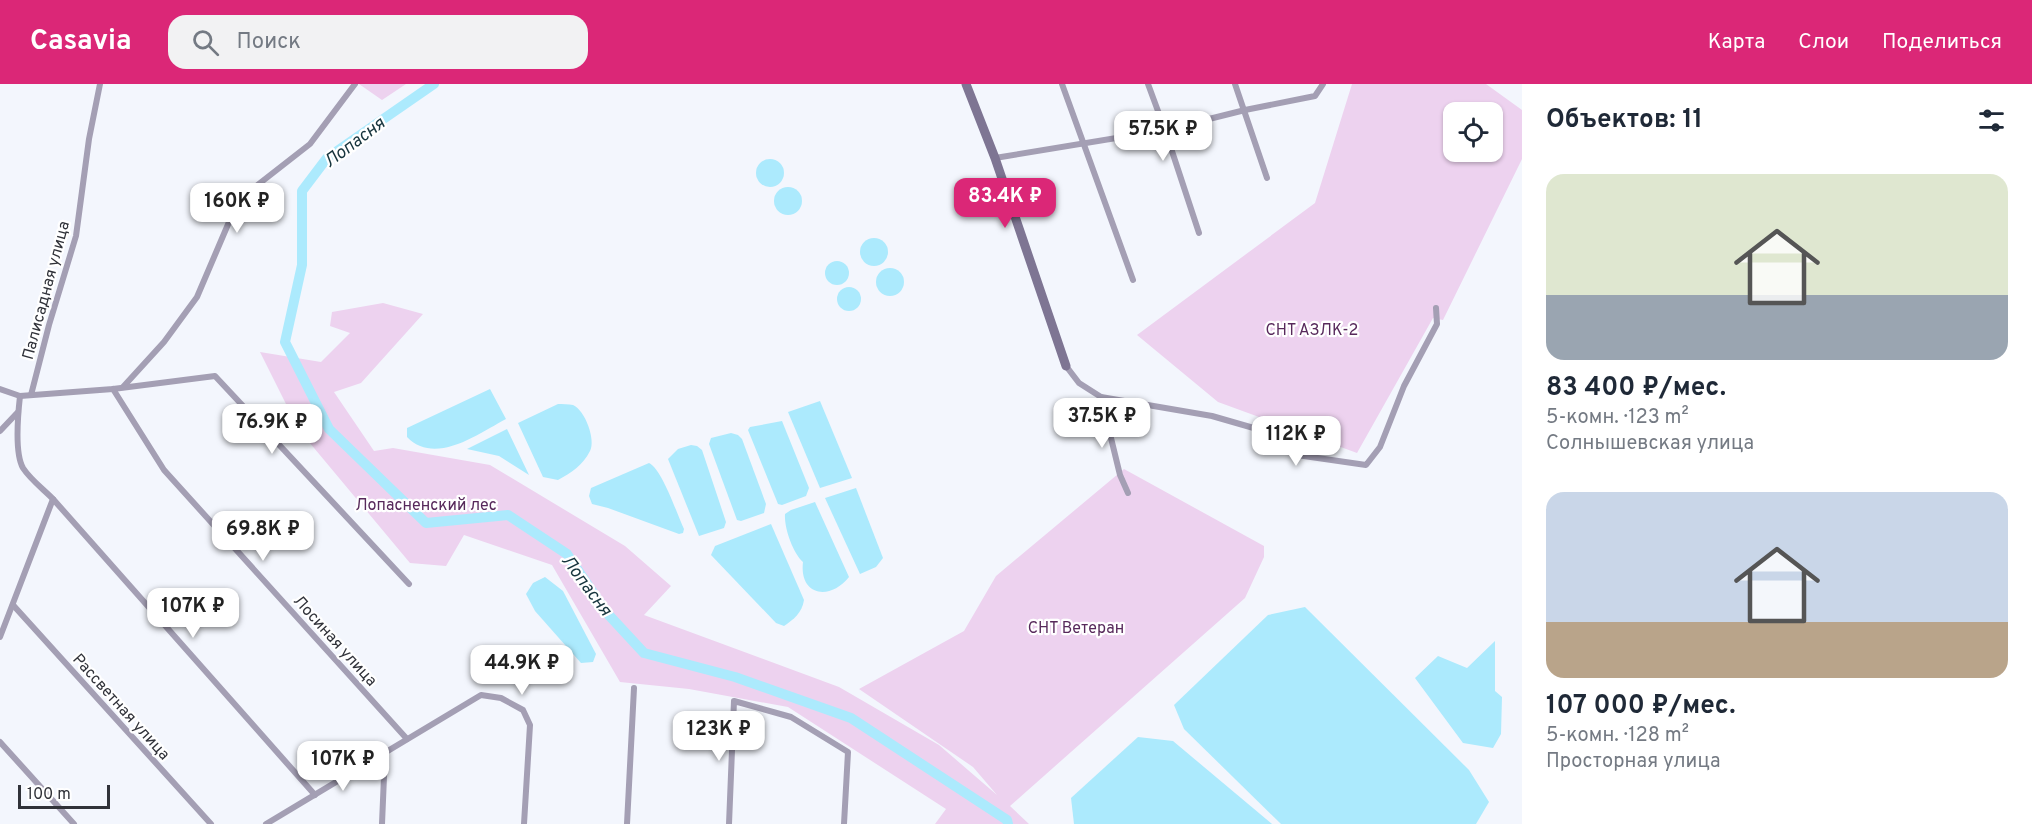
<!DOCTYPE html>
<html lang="ru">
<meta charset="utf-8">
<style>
body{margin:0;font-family:Overpass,sans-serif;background:#f2f2f3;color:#1f2937;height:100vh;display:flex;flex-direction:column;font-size:22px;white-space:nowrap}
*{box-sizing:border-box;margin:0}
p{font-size:20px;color:#747a83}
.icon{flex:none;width:33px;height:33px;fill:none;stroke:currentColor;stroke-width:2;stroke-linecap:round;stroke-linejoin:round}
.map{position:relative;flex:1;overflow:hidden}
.panel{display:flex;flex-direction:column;background:#fff;width:510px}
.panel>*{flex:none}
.fabs{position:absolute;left:1443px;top:18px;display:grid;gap:12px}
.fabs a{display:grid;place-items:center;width:60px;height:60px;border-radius:12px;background:#fff;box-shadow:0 2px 4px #0004;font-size:30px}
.scale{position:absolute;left:18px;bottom:15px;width:92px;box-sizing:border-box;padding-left:6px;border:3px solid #303239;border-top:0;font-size:16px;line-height:21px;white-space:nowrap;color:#303239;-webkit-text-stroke:4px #fff;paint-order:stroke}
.price{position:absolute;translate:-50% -51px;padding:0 14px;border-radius:12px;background:#fff;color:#222;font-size:20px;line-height:39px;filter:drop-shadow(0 2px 3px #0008)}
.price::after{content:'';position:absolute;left:50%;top:36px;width:18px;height:14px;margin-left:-9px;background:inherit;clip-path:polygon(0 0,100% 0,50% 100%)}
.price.active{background:#db2777;color:#fff}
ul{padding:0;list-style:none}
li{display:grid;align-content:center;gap:12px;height:318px;padding:0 24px}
li span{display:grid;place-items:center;height:186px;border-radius:18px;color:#555}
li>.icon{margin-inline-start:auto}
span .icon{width:108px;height:108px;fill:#fffc;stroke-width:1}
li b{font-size:26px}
h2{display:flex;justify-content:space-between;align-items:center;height:72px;padding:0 24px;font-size:26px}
header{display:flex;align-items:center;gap:36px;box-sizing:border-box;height:84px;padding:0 30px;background:#db2777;color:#fff}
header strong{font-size:28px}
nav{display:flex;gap:33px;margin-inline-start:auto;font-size:21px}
.search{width:420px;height:54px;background:#f2f2f3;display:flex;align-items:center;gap:15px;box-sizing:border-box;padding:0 21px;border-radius:18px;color:#747a83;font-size:22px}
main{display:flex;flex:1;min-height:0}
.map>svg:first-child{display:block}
</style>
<header>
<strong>Casavia</strong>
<div class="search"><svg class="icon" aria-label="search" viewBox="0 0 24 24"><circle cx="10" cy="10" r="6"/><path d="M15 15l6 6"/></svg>Поиск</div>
<nav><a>Карта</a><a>Слои</a><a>Поделиться</a></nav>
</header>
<main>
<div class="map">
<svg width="1522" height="740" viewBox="0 0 1522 740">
<rect width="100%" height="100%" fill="#f3f6fd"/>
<g fill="#edd2ef" fill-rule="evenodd">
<polygon points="359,0 406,0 382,16"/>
<path d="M1352,0H1486L1522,26V75L1443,236L1433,234L1357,369L1218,318L1137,251L1315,119ZM1454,28H1492V68H1454Z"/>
<polygon points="383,219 423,230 361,299 334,308 374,367 393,364 490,381 625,462 671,502 644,531 839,603 939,661 997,711 973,683 859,605 964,547 996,492 1124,385 1264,462 1264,473 1245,514 1010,722 1029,740 935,740 946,725 788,623 689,605 620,598 552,481 464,451 446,482 410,479 299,346 260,268 321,278 350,249 330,242 332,228"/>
</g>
<g fill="#aceafd">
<circle cx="770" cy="89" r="14"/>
<circle cx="788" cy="117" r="14"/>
<circle cx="874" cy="168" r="14"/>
<circle cx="837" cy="189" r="12"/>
<circle cx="890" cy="198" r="14"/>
<circle cx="849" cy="215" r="12"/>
<path d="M490,305L506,335C478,350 435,382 407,353V344Z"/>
<polygon points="820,317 852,394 820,404 788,328"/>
<path d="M558,320C562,320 569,320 573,321C585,326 596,356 590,367C583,381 571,389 558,396L543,393L518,339Z"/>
<polygon points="782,337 809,404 806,412 782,421 778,420 748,346 750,343"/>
<polygon points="507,345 529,391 499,372 467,365"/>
<polygon points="731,349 738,351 742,355 766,420 764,429 741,437 737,436 709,360 711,354"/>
<polygon points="691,361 697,362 702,366 726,438 724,444 699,452 668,375 678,365"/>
<path d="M649,379C662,385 677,430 684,445L683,449L679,450L608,424L592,420L589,412L591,404Z"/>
<polygon points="856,404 883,474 876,483 860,490 825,414"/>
<path d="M815,418L849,493C830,517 799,512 803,478C793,469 784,444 785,430L791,426Z"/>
<path d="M771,440L804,516C802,529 794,535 784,542L776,539L711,471L715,462Z"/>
<polygon points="545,493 563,507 596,570 593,578 581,579 535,527 526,510 533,499"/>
<polygon points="1305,523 1469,686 1489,718 1476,740 1281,740 1184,645 1174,621 1268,531"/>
<polygon points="1495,557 1495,607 1502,613 1501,650 1493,664 1463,659 1415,594 1438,572 1467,584"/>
<polygon points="1138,653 1173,657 1272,740 1074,740 1071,714"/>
</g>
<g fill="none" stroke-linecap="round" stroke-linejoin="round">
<polyline stroke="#aceafd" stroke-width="10" points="434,0 327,74 302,107 302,181 285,258 329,345 426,439 508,431 567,470 606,528 644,569 735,593 851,634 1007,736 1008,740"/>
<g stroke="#a49fb4" stroke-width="6">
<polyline points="1062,0 1133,196"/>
<polyline points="1148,0 1165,46 1199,149"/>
<polyline points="1235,0 1267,94"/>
<polyline points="995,74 1165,46 1245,26 1315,12 1323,0"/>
<polyline points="1066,282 1079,299 1101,313 1212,332 1264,347 1297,371 1366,381 1380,363 1404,302 1437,240 1436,224"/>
<polyline points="123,303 164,258 197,213 232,131 255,103 310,60 355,0"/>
<polyline points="0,305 20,312 113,305 215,292 409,500"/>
<polyline points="113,305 164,386 407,655"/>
<polyline points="31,311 49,241 76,152 89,55 100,0"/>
<path d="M20,312C18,330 14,368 23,384C30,395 43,405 53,415L315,711"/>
<polyline points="1101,313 1120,391 1128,409"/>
<polyline points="0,347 18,328"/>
<polyline points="13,521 211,740"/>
<polyline points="0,553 53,415"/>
<polyline points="0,658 74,740"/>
<polyline points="266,740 481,611 501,614 523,626 530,641 524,740"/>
<polyline points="382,740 385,669"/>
<polyline points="627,740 634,604"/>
<polyline points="729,740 734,617 791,633 848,668 844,740"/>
</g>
<polyline stroke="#7e7593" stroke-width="9" points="966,0 995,74 1066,282"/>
</g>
<g text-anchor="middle" stroke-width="4.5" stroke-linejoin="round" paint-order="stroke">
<g font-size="16" fill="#303239" stroke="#fff">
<text transform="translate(45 206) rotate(-75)" y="6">Палисадная улица</text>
<text transform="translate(336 556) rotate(48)" y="6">Лосиная улица</text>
<text transform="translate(122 622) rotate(48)" y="6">Рассветная улица</text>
</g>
<g font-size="16" fill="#57295b" stroke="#fff">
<text x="1312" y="251">СНТ АЗЛК-2</text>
<text x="426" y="426">Лопасненский лес</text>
<text x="1076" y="549">СНТ Ветеран</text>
</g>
<g font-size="18" font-style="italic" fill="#16343d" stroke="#fff">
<text transform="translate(354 58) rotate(-37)" y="6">Лопасня</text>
<text transform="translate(587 501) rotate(53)" y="6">Лопасня</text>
</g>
</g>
</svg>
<div class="fabs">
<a><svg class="icon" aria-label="locate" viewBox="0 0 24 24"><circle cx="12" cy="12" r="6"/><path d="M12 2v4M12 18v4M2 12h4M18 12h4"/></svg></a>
</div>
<div class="scale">100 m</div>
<b class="price" style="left:1163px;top:78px">57.5K ₽</b>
<b class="price active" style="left:1005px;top:145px">83.4K ₽</b>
<b class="price" style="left:237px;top:150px">160K ₽</b>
<b class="price" style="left:1102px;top:365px">37.5K ₽</b>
<b class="price" style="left:272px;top:371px">76.9K ₽</b>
<b class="price" style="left:1296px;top:383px">112K ₽</b>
<b class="price" style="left:263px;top:478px">69.8K ₽</b>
<b class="price" style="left:193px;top:555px">107K ₽</b>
<b class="price" style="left:522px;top:612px">44.9K ₽</b>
<b class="price" style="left:719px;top:678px">123K ₽</b>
<b class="price" style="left:343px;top:708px">107K ₽</b>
</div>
<section class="panel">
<h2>Объектов: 11<svg class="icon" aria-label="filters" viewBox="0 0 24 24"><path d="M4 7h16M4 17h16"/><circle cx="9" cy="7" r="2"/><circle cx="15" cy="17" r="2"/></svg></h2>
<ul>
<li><span style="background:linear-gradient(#dfe7d0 65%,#9aa5b1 0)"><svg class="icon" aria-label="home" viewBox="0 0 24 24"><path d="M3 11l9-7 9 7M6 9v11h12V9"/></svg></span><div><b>83 400 ₽/мес.</b><p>5-комн. · 123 m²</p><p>Солнышевская улица</p></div></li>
<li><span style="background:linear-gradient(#c9d6e8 70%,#b9a48a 0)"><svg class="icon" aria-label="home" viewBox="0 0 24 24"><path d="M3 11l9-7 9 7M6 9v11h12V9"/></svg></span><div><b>107 000 ₽/мес.</b><p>5-комн. · 128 m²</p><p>Просторная улица</p></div></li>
</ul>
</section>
</main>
